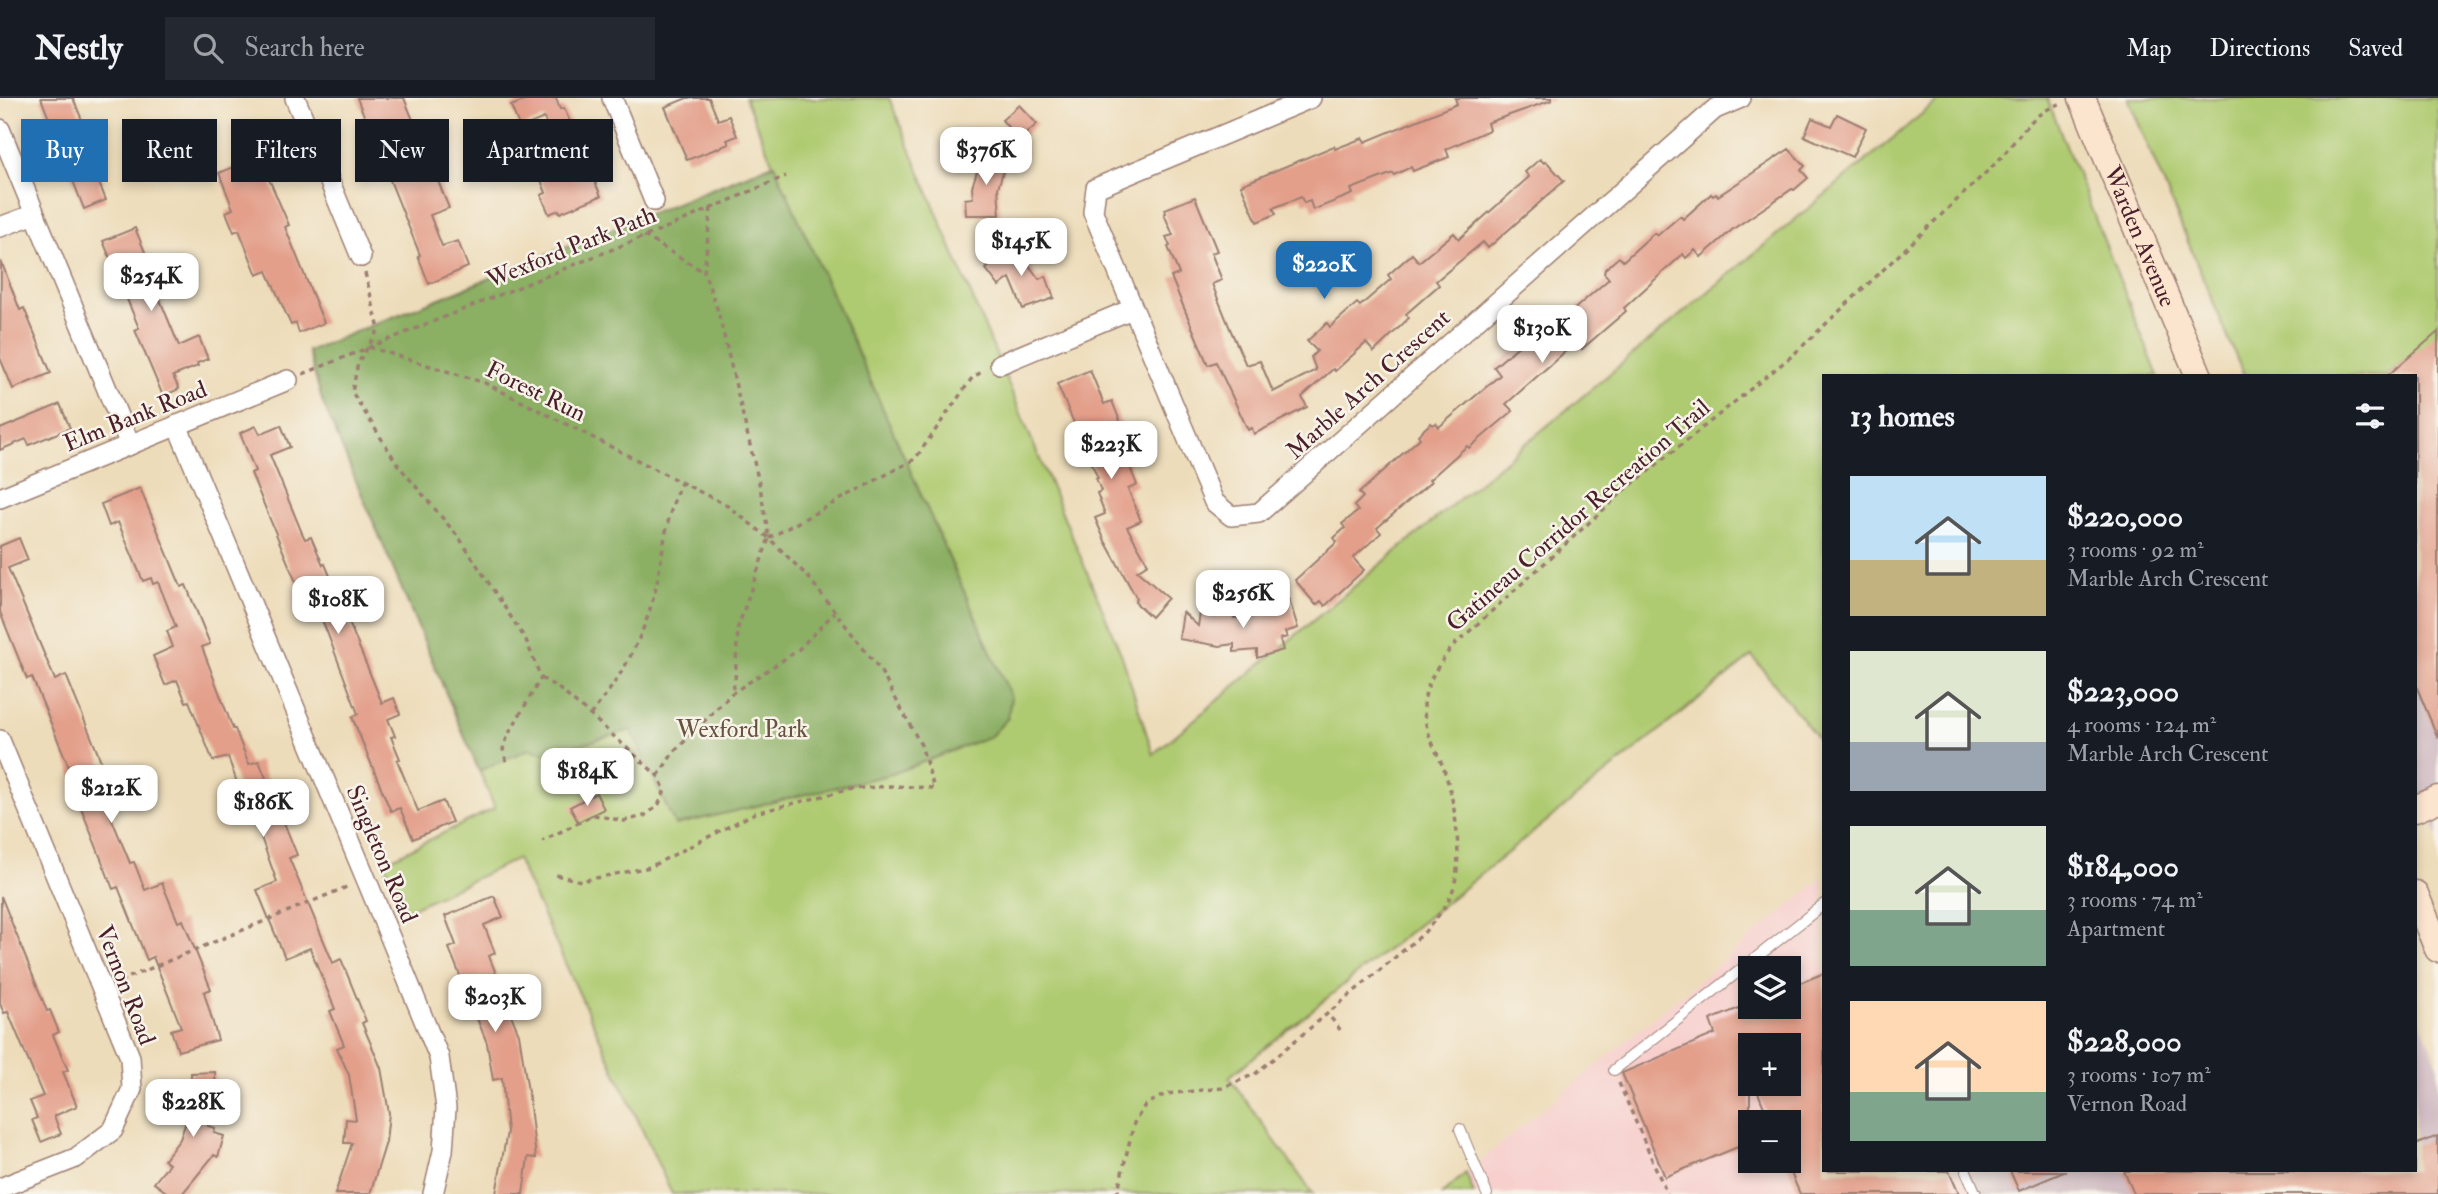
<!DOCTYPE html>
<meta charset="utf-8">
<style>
body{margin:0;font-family:"IM FELL Double Pica",serif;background:#242831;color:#f1f3f6;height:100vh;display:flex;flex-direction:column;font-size:26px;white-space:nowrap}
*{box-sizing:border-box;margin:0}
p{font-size:23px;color:#9ea1a6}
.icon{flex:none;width:38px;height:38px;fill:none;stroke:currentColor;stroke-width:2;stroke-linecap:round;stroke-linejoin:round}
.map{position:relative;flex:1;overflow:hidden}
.sheet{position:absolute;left:1822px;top:276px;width:595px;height:798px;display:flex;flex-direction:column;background:#171b24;border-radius:0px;box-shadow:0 4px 10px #0003}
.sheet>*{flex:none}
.hud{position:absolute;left:21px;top:21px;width:665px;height:63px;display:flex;gap:14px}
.buttons{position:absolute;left:1738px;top:858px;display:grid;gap:14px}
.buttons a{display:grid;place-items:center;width:63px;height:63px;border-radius:0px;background:#171b24;box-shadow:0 4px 10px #0003;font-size:35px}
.price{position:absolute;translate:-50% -60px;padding:0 16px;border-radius:14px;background:#fff;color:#222;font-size:23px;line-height:46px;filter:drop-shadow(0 2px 4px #0008)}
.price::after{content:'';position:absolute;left:50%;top:42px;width:21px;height:16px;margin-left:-10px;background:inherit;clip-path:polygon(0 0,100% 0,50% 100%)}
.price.current{background:#1f6fb2;color:#fff}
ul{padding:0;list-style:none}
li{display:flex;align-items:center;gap:21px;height:175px;padding:0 28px}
li span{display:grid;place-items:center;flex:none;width:196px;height:140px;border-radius:0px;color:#555}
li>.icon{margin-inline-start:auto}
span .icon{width:84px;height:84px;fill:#fffc;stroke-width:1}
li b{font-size:30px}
h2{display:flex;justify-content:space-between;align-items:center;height:84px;padding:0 28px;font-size:30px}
.chip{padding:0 24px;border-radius:0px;background:#171b24;box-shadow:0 4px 10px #0003;font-size:24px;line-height:63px}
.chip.current{background:#1f6fb2;color:#fff}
header{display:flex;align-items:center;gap:42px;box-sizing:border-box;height:98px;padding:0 35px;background:#171b24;border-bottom:2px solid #363941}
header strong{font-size:33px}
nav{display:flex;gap:38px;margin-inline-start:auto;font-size:24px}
.search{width:490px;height:63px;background:#242831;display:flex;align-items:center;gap:18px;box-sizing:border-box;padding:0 24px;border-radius:0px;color:#9ea1a6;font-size:26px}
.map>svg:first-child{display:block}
</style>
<header>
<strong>Nestly</strong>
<div class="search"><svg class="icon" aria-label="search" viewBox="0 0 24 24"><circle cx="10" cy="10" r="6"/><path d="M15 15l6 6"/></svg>Search here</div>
<nav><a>Map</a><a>Directions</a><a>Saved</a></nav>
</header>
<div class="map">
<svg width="2438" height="1096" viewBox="0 0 2438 1096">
<rect width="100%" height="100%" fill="#f7f3e8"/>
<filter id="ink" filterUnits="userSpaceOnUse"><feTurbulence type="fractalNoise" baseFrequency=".0143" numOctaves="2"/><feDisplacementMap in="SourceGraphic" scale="14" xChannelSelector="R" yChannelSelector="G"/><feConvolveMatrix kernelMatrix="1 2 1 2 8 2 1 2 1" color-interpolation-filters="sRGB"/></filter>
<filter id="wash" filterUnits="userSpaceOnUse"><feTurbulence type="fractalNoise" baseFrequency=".00686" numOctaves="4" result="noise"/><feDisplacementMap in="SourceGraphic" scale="28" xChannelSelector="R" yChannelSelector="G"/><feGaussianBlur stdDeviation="1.57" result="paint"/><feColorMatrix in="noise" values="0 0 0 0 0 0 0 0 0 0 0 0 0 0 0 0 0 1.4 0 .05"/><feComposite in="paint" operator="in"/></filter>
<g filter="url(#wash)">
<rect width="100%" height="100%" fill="#eddcb9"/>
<path fill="#f7d0ce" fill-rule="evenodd" d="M1823,780L1824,1073H1967L1976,1096H1474L1466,1075ZM1750,870H1788V908H1750ZM1750,947H1788V985H1750ZM1750,1024H1788V1062H1750Z"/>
<g fill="#d2bec4">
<polygon points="2438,237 2438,740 2415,685 2415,278 2386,278"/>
<polygon points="2415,911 2438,967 2438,1096 1976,1096 1967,1073 2415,1073"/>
</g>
<g fill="#afcb71" stroke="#7c754e" stroke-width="2">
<polygon points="745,0 889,0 1122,558 1153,656 1941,0 2047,0 2158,278 1824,278 1823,647 1752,558 1229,979 1313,1096 672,1096 517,761 406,813 384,764 495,710 323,305 308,253 773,66"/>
<polygon points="2128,0 2438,0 2438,237 2386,278 2244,278"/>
<polygon points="1466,1075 1474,1096 1442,1096"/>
</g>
<polygon fill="#8baf63" stroke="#6a6747" stroke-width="2" points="774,66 1011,599 1008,620 991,638 892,676 675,727 631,632 547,656 529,651 479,673 323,305 308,253"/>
<g id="blocks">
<g fill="#e39f8a">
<polygon points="41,0 73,0 84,27 79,29 102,84 99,85 106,102 84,111"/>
<polygon points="357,0 404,0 449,110 430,117 442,148 458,143 468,169 429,186 418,158 420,157"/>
<polygon points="531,0 556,0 560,11 564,10 571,26 567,28 587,77 591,75 601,98 560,115 559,112 549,116 541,97 546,95 534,64 557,54 544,20 520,30 511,8"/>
<polygon points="687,0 709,0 718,22 729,18 737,38 727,42 729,46 687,62 665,9"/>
<polygon points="1455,0 1552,0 1552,2 1487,25 1489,32 1446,51 1449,59 1413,73 1411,69 1394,77 1393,75 1351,91 1353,96 1313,112 1310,103 1304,105 1301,99 1273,110 1276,116 1257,124 1241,87 1334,48 1335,51 1363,40 1365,44 1457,6"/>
<polygon points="1019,7 1037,26 1019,42 1002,22"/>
<polygon points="1837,16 1866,30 1852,59 1804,38 1812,20 1831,28"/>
<polygon points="186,24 206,71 187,79 181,63 175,66 162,33"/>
<polygon points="1789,51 1805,68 1801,72 1808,80 1794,92 1792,91 1733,131 1701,159 1695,152 1686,160 1683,156 1624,210 1626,213 1582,251 1576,244 1506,306 1513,313 1469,350 1467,348 1429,382 1431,384 1377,430 1381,435 1353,460 1364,472 1325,508 1321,503 1316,507 1295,482 1337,444 1334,440 1345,430 1342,426 1358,413 1354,408 1363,399 1359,395 1420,340 1418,337 1431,325 1433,327 1436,325 1439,329 1500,277 1494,269 1543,227 1548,234 1609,181 1604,175 1605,171 1619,159 1623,163 1654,135 1657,138 1680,118 1683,121 1711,96 1713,98 1716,96 1718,98"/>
<polygon points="983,54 1007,61 998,90 1000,117 966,117 965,101 973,100 972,89"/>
<polygon points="259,58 289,127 285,129 324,225 299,235 296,225 291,227 267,173 257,177 239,132 234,134 226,114 233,111 219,75"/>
<polygon points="1540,61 1544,65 1546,63 1564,83 1488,150 1483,144 1436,183 1439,187 1406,216 1409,220 1374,254 1366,245 1335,273 1333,271 1302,299 1307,309 1254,336 1252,330 1248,332 1216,264 1208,267 1171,179 1179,176 1168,149 1170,148 1166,139 1173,137 1164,116 1166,115 1165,111 1195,99 1217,153 1211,155 1222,182 1212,186 1231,233 1246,267 1260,263 1273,294 1316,272 1311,259 1317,253 1307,243 1327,225 1330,229 1357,205 1360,208 1391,181 1388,177 1412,156 1419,164 1454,135 1459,141 1529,79 1525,74"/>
<polygon points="135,130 162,195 158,197 179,248 199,239 208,261 197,265 198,268 173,278 179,291 163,298 135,232 139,230 103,143"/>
<polygon points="1014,147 1039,181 1046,178 1054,200 1023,211 1010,180 999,188 986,171"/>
<polygon points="1,163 20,212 24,210 51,275 13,291 0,260"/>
<polygon points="2438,234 2438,640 2415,585 2415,278 2387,278"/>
<polygon points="1090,272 1104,306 1112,303 1131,351 1124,354 1137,387 1128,391 1141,423 1127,429 1148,466 1137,473 1168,500 1151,519 1135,504 1137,501 1105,443 1095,420 1105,416 1097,395 1101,393 1096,380 1098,380 1057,286"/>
<polygon points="60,306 70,330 29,347 26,341 0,352 0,331"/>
<polygon points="281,327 290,349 270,357 302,435 305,441 311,439 323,467 325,466 382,605 394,600 400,616 388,621 395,638 391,639 400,661 397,662 418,713 443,703 452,724 413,741 400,710 391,713 389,709 352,619 358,616 327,534 311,496 302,499 251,375 255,373 240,335 256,328 260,336"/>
<polygon points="140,390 181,489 186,487 210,546 202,549 233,631 235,631 249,666 259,663 297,757 289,760 333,865 341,861 366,923 362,925 381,970 389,1015 386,1044 370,1096 335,1096 352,1045 344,1045 346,1021 356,1022 349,977 337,950 344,947 330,913 335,911 310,850 285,860 257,792 277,784 245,695 243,692 240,693 228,659 213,663 189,603 186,604 177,582 165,587 153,558 173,549 167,533 176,529 158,484 153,486 151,480 143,483 118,424 109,428 101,406"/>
<polygon points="19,440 28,462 8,470 55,582 66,577 103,668 96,671 111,706 106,707 130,765 134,764 145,792 162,785 178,824 183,822 211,891 204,894 218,942 178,953 171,932 181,929 153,859 147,862 118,789 113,791 76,697 80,696 59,645 32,579 27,581 0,514 0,448"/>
<polygon points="1289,501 1298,530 1285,534 1287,539 1280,541 1283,552 1257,560 1257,552 1234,554 1234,546 1220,548 1179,541 1183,514 1198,528 1200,515 1217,518 1234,517 1234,520 1269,517 1266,507"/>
<polygon points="596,695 604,711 578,724 570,709"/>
<polygon points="1,798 47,913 50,912 59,934 53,937 68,972 63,974 77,1008 54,1018 61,1036 41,1044 32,1022 37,1020 30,1003 43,998 8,914 4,915 0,906"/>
<polygon points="494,798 503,819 484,827 495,855 489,858 502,891 521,899 506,905 519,936 529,1000 536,1060 528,1059 523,1096 496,1096 507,1034 502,980 493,982 487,945 472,908 466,910 457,888 463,885 449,850 456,847 445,818"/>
<polygon points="1824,875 1824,1073 1949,1073 1959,1096 1800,1096 1788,1068 1788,1024 1770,1024 1754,985 1788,985 1788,947 1750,947 1750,1044 1665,1079 1622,975 1715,936 1710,922 1744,908 1788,908 1788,890"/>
<polygon points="215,974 216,1001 208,1028 215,1030 214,1035 224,1038 218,1059 214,1057 182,1096 169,1096 154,1085 169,1066 164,1062 180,1041 187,1021 192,1005 191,975"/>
<polygon points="2438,1038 2438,1096 2134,1096 2124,1073 2415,1073 2415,1047"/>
<polygon points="2010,1073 2066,1073 2019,1093"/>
</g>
</g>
</g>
<g filter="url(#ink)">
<use href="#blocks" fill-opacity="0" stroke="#9c7e72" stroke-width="2"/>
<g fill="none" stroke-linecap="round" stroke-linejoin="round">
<g stroke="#9c7e72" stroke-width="12">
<g id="lane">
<polyline points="1614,972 1824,806"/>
<polyline points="1460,1031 1487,1096"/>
<polyline points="1966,1073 1976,1096"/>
</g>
</g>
<g stroke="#9c7e72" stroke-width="22">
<g id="street">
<polyline points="295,0 361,159"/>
<polyline points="612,0 654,103"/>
<polyline points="1311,0 1096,90 1093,114 1214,404 1231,418 1259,415 1715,11 1741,0"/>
<polyline points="0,31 130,347"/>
<polyline points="0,129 35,116"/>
<polyline points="1000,266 1132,211"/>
<polyline points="177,327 374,800 439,959 446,1010 443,1053 433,1096"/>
<polyline points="0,400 288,282"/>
<polyline points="0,642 130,959 132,991 113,1032 76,1060 0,1090"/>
</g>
</g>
<g stroke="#9c7e72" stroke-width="29">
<g id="secondary">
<path id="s1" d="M2082,0L2199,278"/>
<polyline points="2415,711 2438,701"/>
<polyline points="2415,796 2438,851"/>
</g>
</g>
<g stroke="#9c7e72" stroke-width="3.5" stroke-dasharray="5 5" stroke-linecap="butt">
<polyline points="711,110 704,174 718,213 760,389 769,440 738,529 735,583 731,596"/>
<polyline points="644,138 704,174"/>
<polyline points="365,175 379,231 358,265 352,294 398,367 460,441 526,542 541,580 508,637 503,651 507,666"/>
<polyline points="369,249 485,285 726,407 769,440 809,480 880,572 921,647 934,690 890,688 851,691 755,715 650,769 581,783 556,777"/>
<polyline points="303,276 663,131 786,78"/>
<polyline points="769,440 915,361 972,280 983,273"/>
<polyline points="541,580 557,589 598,624 658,678 665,692 658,708 644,718 624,723 594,717 542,743"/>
<path d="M590,617C622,579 645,538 656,489C663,455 666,417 681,385"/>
<polyline points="658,678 673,655 731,596 798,552 835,514"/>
<polyline points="120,883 349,788"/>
<polyline points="1331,920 1342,934"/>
<polyline points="1619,985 1667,1096"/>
<path d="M1117,1096L1134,1025L1145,1007L1166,996L1222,990L1255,976L1423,836C1433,824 1444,812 1451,797C1465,764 1455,701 1443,669C1435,650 1423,629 1424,608C1425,584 1438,569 1451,550L1625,392L1793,257L1996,65C2020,40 2027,17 2062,5"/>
</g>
<use href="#lane" stroke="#fff" stroke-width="10"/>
<use href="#street" stroke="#fff" stroke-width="19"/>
<use href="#secondary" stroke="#fbe5cf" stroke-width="26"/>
</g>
</g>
<g text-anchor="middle" stroke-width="5" stroke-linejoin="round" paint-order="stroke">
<g font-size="24" fill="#4a1f2b" stroke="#f7f3e8">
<text dy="8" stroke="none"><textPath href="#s1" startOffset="150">Warden Avenue</textPath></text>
<text transform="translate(571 149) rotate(-22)" y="8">Wexford Park Path</text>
<text transform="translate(1368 286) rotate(-42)" y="8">Marble Arch Crescent</text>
<text transform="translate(536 293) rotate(26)" y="8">Forest Run</text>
<text transform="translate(135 318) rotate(-22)" y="8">Elm Bank Road</text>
<text transform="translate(1578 417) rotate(-41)" y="8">Gatineau Corridor Recreation Trail</text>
<text transform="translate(382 756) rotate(67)" y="8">Singleton Road</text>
<text transform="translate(126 887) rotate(69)" y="8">Vernon Road</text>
</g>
<g font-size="24" fill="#685340" stroke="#f7f3e8">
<text x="742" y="639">Wexford Park</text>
</g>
</g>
</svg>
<div class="buttons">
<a><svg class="icon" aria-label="layers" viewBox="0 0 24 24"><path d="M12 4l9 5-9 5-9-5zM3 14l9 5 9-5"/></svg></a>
<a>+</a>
<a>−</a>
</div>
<b class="price" style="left:986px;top:89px">$376K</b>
<b class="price" style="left:1021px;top:180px">$145K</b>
<b class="price current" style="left:1324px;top:203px">$220K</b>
<b class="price" style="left:151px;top:215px">$254K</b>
<b class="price" style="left:1542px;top:267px">$130K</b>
<b class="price" style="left:1111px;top:383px">$223K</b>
<b class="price" style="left:1243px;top:532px">$256K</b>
<b class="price" style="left:338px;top:538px">$108K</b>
<b class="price" style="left:587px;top:710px">$184K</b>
<b class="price" style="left:111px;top:727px">$212K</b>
<b class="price" style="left:263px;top:741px">$186K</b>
<b class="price" style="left:495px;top:936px">$203K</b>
<b class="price" style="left:193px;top:1041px">$228K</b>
<div class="hud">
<a class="chip current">Buy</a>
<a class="chip">Rent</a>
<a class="chip">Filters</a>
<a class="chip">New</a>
<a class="chip">Apartment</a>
</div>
<section class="sheet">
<h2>13 homes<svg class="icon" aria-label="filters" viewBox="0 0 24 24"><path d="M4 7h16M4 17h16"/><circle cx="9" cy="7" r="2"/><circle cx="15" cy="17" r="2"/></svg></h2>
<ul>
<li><span style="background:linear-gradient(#bfe0f5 60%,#c2b280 0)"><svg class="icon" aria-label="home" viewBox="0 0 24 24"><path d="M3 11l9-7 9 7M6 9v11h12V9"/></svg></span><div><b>$220,000</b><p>3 rooms · 92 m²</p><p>Marble Arch Crescent</p></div></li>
<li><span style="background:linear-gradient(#dfe7d0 65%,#9aa5b1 0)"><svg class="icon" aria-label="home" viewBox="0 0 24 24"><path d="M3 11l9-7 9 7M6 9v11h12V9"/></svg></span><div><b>$223,000</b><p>4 rooms · 124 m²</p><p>Marble Arch Crescent</p></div></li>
<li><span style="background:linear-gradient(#dfe7d0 60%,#7fa58c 0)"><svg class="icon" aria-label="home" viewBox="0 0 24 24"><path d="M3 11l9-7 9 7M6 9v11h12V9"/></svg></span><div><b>$184,000</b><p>3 rooms · 74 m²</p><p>Apartment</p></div></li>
<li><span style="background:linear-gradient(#ffd9b3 65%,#7fa58c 0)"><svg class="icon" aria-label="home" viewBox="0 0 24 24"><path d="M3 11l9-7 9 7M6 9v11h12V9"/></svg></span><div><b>$228,000</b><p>3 rooms · 107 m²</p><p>Vernon Road</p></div></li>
</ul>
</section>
</div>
